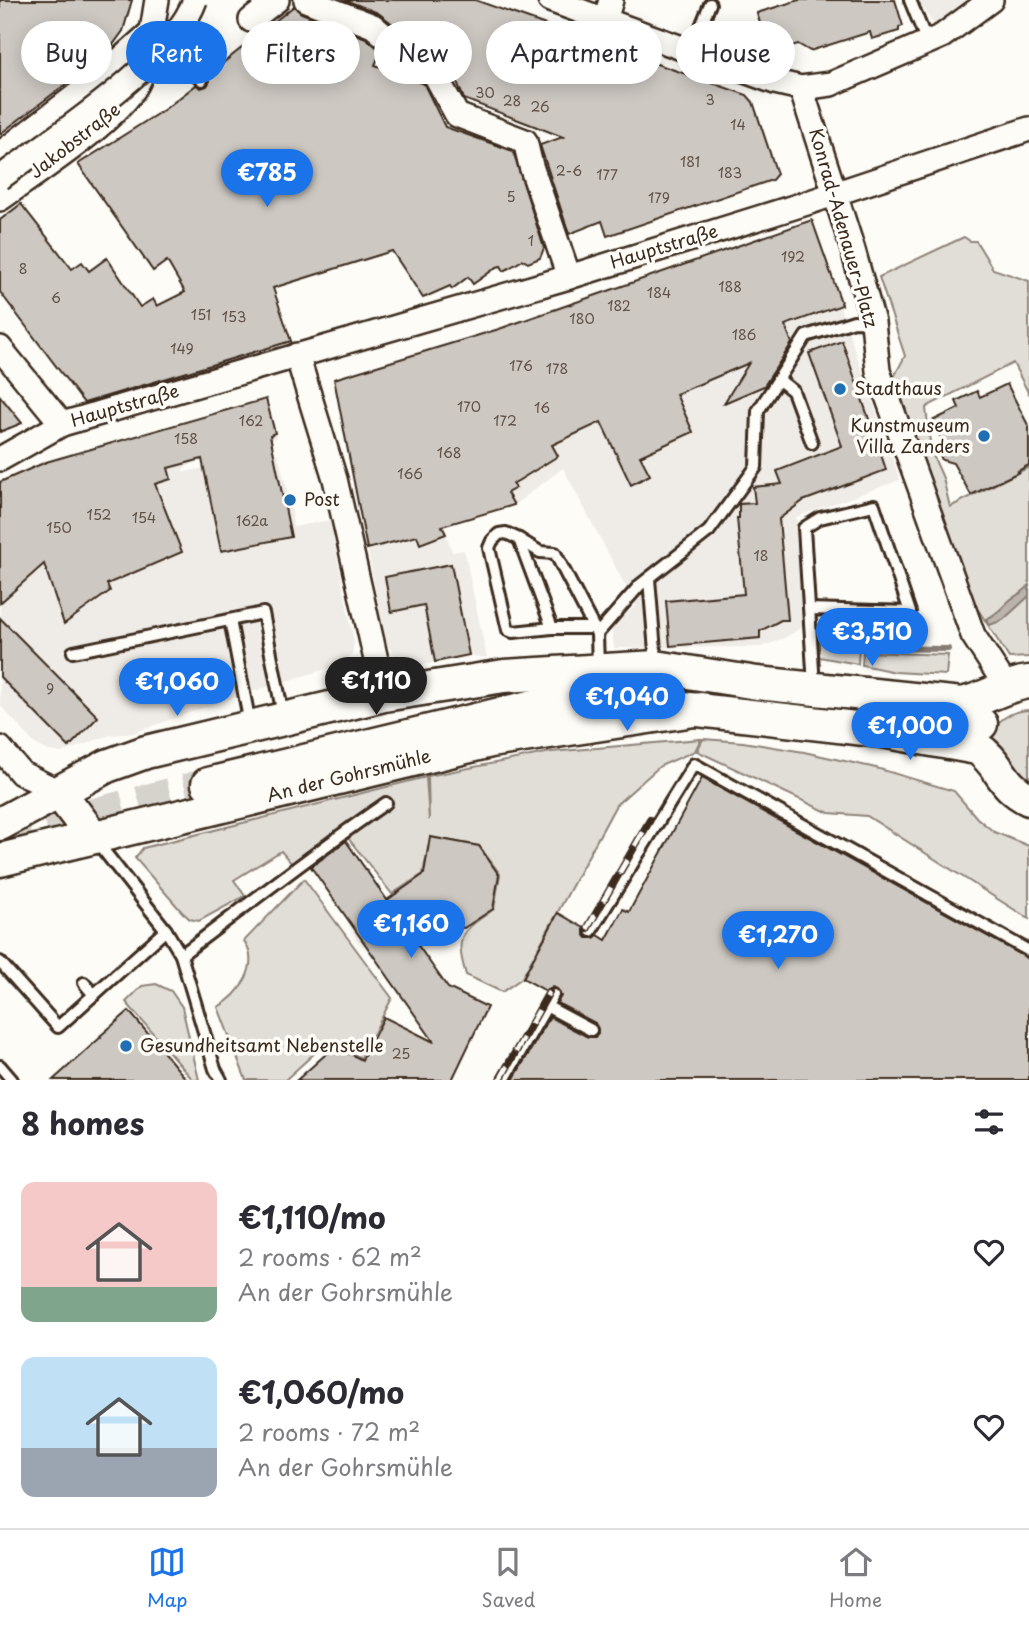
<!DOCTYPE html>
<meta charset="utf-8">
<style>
body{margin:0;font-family:"Playpen Sans",sans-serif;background:#f7f7f7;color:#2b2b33;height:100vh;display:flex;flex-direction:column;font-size:26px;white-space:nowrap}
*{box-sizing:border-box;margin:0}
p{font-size:23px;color:#7c7c81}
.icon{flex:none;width:38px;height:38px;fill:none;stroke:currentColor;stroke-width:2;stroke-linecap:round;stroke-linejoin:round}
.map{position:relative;height:1080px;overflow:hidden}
.drawer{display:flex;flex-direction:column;background:#fff;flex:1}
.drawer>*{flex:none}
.guide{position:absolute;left:21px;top:21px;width:987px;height:63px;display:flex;gap:14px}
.price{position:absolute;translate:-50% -60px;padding:0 16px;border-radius:24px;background:#1a73e8;color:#fff;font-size:23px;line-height:46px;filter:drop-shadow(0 2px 4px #0008)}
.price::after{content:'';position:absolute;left:50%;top:42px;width:21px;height:16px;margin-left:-10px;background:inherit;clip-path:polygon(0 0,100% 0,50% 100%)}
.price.current{background:#222;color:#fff}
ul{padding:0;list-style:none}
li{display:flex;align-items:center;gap:21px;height:175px;padding:0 21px}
li span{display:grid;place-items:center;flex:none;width:196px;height:140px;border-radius:14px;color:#555}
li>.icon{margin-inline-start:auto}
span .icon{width:84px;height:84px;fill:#fffc;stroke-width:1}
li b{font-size:30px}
h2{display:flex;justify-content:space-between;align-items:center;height:84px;padding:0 21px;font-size:30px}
.pill{padding:0 24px;border-radius:32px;background:#fff;box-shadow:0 4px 18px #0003;font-size:24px;line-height:63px}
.pill.current{background:#1a73e8;color:#fff}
.tab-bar{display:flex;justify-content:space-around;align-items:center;height:98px;border-top:2px solid #e1e1e2;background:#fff;font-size:19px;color:#7c7c81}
.tab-bar a{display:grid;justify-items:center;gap:4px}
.tab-bar .current{color:#1a73e8}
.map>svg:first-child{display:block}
</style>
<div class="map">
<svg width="1029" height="1080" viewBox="0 0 1029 1080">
<rect width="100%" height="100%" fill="#fdfcf7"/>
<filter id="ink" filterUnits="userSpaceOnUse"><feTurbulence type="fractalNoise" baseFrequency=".0143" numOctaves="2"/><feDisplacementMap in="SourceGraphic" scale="14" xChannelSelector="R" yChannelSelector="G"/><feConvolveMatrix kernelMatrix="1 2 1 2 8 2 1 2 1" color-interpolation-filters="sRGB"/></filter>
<g filter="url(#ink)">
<g fill="#efece7">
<polygon points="918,0 981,0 939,33"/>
<polygon points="820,250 900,480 796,517 806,625 784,638 762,647 614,648 611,626 636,606 563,468 514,505 443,526 452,552 464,550 487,658 469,655 422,665 411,665 396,657 386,644 335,382 338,378 503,328"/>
<polygon points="267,399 277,438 237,446 205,457 183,469 184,472 278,454 291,505 293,527 330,520 354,642 352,654 342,664 225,700 133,733 110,735 61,753 49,751 35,744 0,705 0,483 57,457"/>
</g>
<g fill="#e1ded7" stroke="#8e847a" stroke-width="2">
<polygon points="964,237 970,241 976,241 993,269 1029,281 1029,394 1013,363 930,405 926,408 931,451 943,478 950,507 1029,467 1029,657 1009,658 979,611 971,602 893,379 905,356 879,277"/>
<polygon points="819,641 859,643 858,664 819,657"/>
<polygon points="863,652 948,655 946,675 895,672 862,665"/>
<path d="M672,691C759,693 840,707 925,725L767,702L674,695Z"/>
<path d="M1029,710V789L991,739C993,720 1012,711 1029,710Z"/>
<path d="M701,739L695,751L660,766L616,805L522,978L502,992L466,975C454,934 461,932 494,909L500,874L479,846L430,837L423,874L392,894L348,838L309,864H292L281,851L234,880L245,896L199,921L190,919L182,912L135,858L143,848L426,777L429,820L428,776L551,752Z"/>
<polygon points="703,739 743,742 804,752 876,768 954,791 977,818 994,832 1029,846 1029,919 867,816 829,813 697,751"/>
<path d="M304,879L392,998L361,1058L328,1041L285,1080H246L218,1007C240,995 261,965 244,941Z"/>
<polygon points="156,984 171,991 182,1007 199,1080 193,1080 126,1002 142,986"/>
</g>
<path fill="#bbb4ad" stroke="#887d74" stroke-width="2" d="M1029,585V596L1003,620L990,625L986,619C998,614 1001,608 1010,600C1017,594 1024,593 1029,585Z"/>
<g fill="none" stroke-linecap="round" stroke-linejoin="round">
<polyline stroke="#887d74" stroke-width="6" points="868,648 948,649"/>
</g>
<g fill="#cdc8c2" stroke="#3b2a1e" stroke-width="2">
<polygon points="0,0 132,0 123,31 107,53 0,134"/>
<polygon points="345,0 475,0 642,59 646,57 654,63 747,95 753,102 777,174 772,180 607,236 602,221 569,234 540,145 563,137 464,99 448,59 453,46 394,25 378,13"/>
<polygon points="799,0 895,0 903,26 899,27 899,31 872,39 870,32 810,51 798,44 769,53 757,13"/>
<polygon points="294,6 301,13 366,38 381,51 375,65 424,84 445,127 513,151 544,248 540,258 528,263 523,260 504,271 501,266 497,267 473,284 468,277 452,289 450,286 423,298 392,251 273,288 291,341 84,403 0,292 0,220 21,204 72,269 82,262 89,271 107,258 140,307 153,299 157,306 185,292 167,261 153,271 78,164 165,109 196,85 201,88 207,86 210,81 208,75"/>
<polygon points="812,220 842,305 785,325 792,343 764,386 724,403 749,363 676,394 693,432 640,456 650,475 631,485 601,422 552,445 558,456 513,484 516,488 507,493 514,505 442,526 446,534 420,544 417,536 367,549 334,379 499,329"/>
<polygon points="842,341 871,425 873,424 880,444 878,445 886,470 803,501 779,519 788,620 781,620 760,631 760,638 670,646 666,601 744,594 737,518 739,518 739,504 755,503 753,487 782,484 777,471 842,446 809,353"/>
<polygon points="1007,384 1029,427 1029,465 1018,471 1019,472 971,495 953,463 942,460 939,453 943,442 932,421 959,408 956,401 977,391 980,397"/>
<polygon points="0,396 22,423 0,432"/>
<polygon points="266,399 275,433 270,435 291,537 221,551 202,459 168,468 171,479 155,484 182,552 107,584 110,591 64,624 44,564 0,603 0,482 46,462"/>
<polygon points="451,564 469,655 435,662 424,605 391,612 385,577"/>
<polygon points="0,618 98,717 69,747 0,677"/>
<polygon points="702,778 1029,959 1029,1080 513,1080 550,1017 588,1037 595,1037 598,1033 595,1023 557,1003 561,996 557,989 552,987 546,991 523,978 558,913 584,928 584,934 587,938 594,938 598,935 606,940 623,909 629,912"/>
<polygon points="430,837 479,846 499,875 493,909 464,928 398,917 448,988 487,1007 452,1080 297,1080 335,1046 362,1060 384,1017 434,1042 311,867 346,841 387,900 424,874"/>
<polygon points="129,1011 187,1080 53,1080 101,1037 100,1036"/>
</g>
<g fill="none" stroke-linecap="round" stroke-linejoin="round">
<polyline stroke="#d6d2cc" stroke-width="32" stroke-dasharray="32 16" stroke-linecap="butt" points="0,839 208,784"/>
<g stroke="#3b2a1e" stroke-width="16">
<g id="lane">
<polyline points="910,0 927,42"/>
<polyline points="163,44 202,80"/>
<polyline points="691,51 710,4"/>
<polyline points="778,379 793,391 812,443"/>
<polyline points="519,539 540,552 555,553 597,634 640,585 709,531 756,467 758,411 806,336 854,321 873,322"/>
<polyline points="649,579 656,663"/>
<polyline points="809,609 910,612 874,505 820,518 804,528 814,686"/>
<polyline points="230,620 250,724"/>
<polyline points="552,628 513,632 508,630 489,548 492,541 499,534 506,533 519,539 552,628 594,628"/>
<polyline points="597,634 598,668"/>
<polyline points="73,652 263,613 283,715"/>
<polyline points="97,842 166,930 181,955 215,1069 221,1080"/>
<polyline points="591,931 694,764 1029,951"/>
<path d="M181,955C249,904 316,851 386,803"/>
<polyline points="0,962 58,1027 166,930"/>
<polyline points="84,983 94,995"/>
<polyline points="546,1006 591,1030"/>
<polyline points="0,1066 12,1080"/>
<polyline points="504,1080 553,995"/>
</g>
</g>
<g stroke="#3b2a1e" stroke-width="28">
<g id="street">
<polyline points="306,0 373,26 423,69 434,73 457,115 525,141 531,166 569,277"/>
<polyline points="550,0 775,82 801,88 831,84 942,36 991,0"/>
<polyline points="251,20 277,0"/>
<polyline points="605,21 611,0"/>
<polyline points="801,88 853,250 873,322 878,371 973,635 1006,686"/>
<polyline points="0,154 103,75 150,33"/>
<path d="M0,199C37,172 115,123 137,84C150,60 152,27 157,0"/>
<polyline points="0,348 62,424"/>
<polyline points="297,355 335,479 384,695"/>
<polyline points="0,459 62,424 569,277 810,202 1029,129"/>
<polyline points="0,748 21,773 59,792"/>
</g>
</g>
<g stroke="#3b2a1e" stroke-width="37">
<g id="secondary">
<path d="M680,708L882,731L977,748C1000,762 1000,786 1029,799"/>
<polyline points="931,720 965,725 981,724"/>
<polyline points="208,784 605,689 629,687"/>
<polyline points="59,792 93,837"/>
<path d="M0,824L107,766L146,752L384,695L504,676L656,667L757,683L962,704C986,699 1004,685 1029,682"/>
<polyline points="0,860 491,741 701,709"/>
</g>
</g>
<use href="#lane" stroke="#fdfcf7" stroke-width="10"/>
<use href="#street" stroke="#fdfcf7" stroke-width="23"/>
<use href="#secondary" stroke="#fdfcf7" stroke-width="32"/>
<g stroke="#3b2a1e" stroke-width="8">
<g id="rail">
<polyline points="587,929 650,820"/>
<polyline points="500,1080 549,992"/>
</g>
</g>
<use href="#rail" stroke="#fdfcf7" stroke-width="5" stroke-dasharray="16" stroke-linecap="butt"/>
<g stroke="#3b2a1e" stroke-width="28" stroke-linecap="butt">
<path id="street-bridge" d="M0,178C53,138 174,61 195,0"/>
</g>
<use href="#street-bridge" stroke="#fdfcf7" stroke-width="23"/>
</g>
</g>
<g fill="#1f6fb2" stroke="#fdfcf7" stroke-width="2.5">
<circle cx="840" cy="389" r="7"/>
<circle cx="984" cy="436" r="7"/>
<circle cx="290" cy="500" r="7"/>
<circle cx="126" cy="1046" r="7"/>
</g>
<g text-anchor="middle" stroke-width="7" stroke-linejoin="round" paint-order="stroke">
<g font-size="14" fill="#605247">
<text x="485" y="98">30</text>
<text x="710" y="105">3</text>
<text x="512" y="106">28</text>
<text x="540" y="112">26</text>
<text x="738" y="130">14</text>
<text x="690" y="167">181</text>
<text x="569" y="176">2-6</text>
<text x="730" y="178">183</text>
<text x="607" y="180">177</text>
<text x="511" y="202">5</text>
<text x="659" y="203">179</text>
<text x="531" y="246">1</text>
<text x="793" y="262">192</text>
<text x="23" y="274">8</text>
<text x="730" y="292">188</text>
<text x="659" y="298">184</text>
<text x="56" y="303">6</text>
<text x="619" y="311">182</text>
<text x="201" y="320">151</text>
<text x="234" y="322">153</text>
<text x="582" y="324">180</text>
<text x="744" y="340">186</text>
<text x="182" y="354">149</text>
<text x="521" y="371">176</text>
<text x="557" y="374">178</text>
<text x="469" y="412">170</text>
<text x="542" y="413">16</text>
<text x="251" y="426">162</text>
<text x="505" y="426">172</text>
<text x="186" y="444">158</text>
<text x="449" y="458">168</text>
<text x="410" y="479">166</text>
<text x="99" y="520">152</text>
<text x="144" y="523">154</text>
<text x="252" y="526">162a</text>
<text x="59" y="533">150</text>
<text x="761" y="561">18</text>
<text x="50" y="694">9</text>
<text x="401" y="1059">25</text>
</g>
<g font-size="18" fill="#3b2a1e" stroke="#fdfcf7">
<text transform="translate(75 141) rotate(-38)" y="6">Jakobstraße</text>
<text transform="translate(843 228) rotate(74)" y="6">Konrad-Adenauer-Platz</text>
<text transform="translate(664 247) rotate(-17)" y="6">Hauptstraße</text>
<text transform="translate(125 406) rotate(-16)" y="6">Hauptstraße</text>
<text transform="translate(349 776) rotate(-14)" y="6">An der Gohrsmühle</text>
</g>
<g font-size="18" fill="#3b2a1e" stroke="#fdfcf7" text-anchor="start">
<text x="854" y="395">Stadthaus</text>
<text x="970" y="432" text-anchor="end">Kunstmuseum<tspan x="970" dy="21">Villa Zanders</tspan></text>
<text x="304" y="506">Post</text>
<text x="140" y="1052">Gesundheitsamt Nebenstelle</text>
</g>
</g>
</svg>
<b class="price" style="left:267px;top:209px">€785</b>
<b class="price" style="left:872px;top:668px">€3,510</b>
<b class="price current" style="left:376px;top:717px">€1,110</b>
<b class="price" style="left:177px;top:718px">€1,060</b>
<b class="price" style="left:627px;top:733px">€1,040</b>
<b class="price" style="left:910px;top:762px">€1,000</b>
<b class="price" style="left:411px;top:960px">€1,160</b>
<b class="price" style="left:778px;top:971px">€1,270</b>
<div class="guide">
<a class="pill">Buy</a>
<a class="pill current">Rent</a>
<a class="pill">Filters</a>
<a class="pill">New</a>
<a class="pill">Apartment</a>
<a class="pill">House</a>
</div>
</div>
<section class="drawer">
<h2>8 homes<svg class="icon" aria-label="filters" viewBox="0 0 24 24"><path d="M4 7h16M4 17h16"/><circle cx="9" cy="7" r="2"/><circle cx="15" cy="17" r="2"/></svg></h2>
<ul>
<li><span style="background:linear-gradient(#f6c9c9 75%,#7fa58c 0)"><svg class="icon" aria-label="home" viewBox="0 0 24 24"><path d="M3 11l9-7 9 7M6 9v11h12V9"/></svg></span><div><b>€1,110/mo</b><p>2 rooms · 62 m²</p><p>An der Gohrsmühle</p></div><svg class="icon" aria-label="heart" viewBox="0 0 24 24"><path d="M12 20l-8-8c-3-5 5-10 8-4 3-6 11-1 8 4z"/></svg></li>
<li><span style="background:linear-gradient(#bfe0f5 65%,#9aa5b1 0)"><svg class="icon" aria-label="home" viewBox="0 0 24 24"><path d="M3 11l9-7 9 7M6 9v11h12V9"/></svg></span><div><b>€1,060/mo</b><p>2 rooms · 72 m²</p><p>An der Gohrsmühle</p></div><svg class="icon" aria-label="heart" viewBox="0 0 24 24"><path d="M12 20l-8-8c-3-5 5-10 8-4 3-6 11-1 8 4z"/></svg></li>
</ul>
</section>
<nav class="tab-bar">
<a class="current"><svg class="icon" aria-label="map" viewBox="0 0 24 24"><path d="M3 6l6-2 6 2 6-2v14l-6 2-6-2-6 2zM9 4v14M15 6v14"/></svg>Map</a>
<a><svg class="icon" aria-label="saved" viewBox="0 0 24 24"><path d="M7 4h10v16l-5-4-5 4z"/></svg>Saved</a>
<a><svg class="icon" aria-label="home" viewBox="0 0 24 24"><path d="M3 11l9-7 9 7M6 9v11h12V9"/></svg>Home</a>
</nav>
